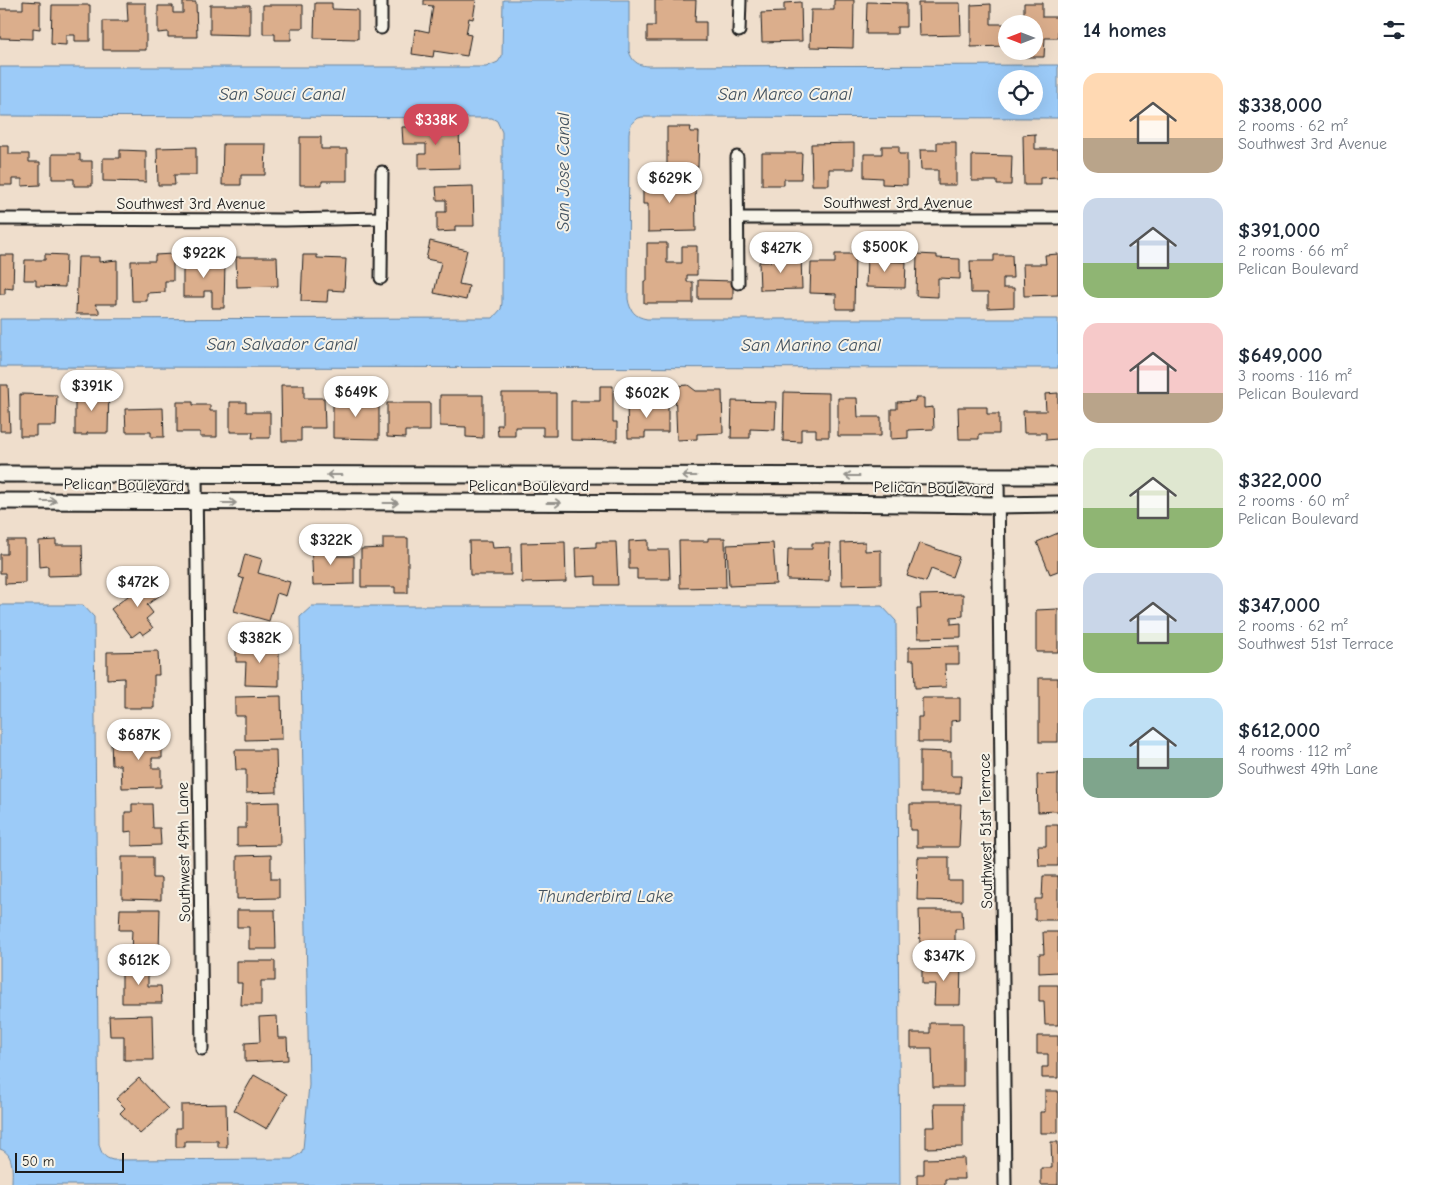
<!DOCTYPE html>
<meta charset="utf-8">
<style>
body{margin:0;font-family:"Comic Neue",sans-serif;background:#f6f6f7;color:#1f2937;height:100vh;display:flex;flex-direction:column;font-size:19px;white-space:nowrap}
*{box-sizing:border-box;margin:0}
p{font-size:16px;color:#747a83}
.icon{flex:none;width:28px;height:28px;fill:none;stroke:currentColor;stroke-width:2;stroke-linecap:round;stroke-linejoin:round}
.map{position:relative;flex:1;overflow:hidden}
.drawer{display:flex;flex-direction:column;background:#fff;width:375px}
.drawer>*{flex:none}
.needle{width:32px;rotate:270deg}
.controls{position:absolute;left:998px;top:15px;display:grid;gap:10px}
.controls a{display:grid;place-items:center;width:45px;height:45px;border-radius:50%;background:#fff;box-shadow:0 5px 20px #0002;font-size:25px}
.scale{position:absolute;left:15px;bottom:12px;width:109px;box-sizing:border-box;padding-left:5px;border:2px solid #1c1c1c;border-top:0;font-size:14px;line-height:18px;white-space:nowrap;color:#1c1c1c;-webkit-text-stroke:4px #f7f3e8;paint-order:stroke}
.price{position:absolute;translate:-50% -42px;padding:0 11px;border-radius:18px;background:#fff;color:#222;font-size:16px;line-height:32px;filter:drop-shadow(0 1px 2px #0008)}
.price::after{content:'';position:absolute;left:50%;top:30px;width:15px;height:11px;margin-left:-8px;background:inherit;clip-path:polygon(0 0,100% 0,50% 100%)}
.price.current{background:#d1495b;color:#fff}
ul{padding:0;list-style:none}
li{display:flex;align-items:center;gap:15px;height:125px;padding:0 25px}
li span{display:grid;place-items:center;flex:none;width:140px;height:100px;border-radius:15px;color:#555}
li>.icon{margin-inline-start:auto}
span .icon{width:60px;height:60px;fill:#fffc;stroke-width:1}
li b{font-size:21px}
h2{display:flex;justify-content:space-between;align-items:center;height:60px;padding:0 25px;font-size:21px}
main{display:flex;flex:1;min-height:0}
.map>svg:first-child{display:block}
</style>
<main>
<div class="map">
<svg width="1058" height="1185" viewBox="0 0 1058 1185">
<rect width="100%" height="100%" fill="#efdecc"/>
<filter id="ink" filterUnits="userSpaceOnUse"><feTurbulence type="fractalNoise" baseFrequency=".02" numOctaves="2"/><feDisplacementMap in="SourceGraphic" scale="10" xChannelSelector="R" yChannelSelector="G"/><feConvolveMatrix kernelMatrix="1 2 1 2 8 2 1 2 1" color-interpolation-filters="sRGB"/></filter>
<g filter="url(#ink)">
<g fill="#9ccbf8" stroke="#6985a0" fill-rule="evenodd">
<path d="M503,0H629V51C632,61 637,65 647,66L1058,65V118L642,117C633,119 630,124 629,133L628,299C630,311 635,317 647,319H1058V368L0,367V319L493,318L501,309L502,303V132L497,121L492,118L0,116V67H486L498,62L502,56ZM1006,79H1034V106H1006Z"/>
<path d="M0,605H83L94,617L99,1144C101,1153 104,1158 113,1160L292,1159L301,1153L303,1149L309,1085L300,617L312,606H882L896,621L900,1185H12C12,1172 15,1154 0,1149Z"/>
</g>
<g fill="#dbae8c" stroke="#1c1c1c">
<polygon points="424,0 476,0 473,19 469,18 466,34 471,35 467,56 434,51 433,57 412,54 415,29 429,32 433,6 424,5"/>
<polygon points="655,0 696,0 695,22 706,22 706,41 647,41 647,26 655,26"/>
<polygon points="834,0 854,0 853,48 810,47 811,10 834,10"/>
<polygon points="23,1 40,2 40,29 33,28 33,39 0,38 0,9 23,9"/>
<polygon points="183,2 196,2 197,37 168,37 168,32 158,33 158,6 173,6 173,13 183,13"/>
<polygon points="801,2 802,41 762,42 761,13 784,12 784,3"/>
<polygon points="867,2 906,3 906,27 897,27 897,34 866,34"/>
<polygon points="127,3 146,3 146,50 103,50 103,21 128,21"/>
<polygon points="315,3 332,3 332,9 358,10 358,39 314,38"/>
<polygon points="918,3 960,3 961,35 919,36"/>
<polygon points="1024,3 1042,3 1042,17 1058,17 1058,38 1045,38 1044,57 1024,57 1024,51 1034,51 1034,24 1024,24"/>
<polygon points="991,4 991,24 1006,24 1006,46 971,47 971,5"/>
<polygon points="52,5 90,5 90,41 75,41 75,35 66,35 66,45 51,44"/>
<polygon points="210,5 250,5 250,35 210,34"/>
<polygon points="263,5 303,5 303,28 291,28 291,40 275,40 275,34 263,34"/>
<polygon points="459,126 460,168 419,169 419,154 426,154 426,144 403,144 402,127"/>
<polygon points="667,127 691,127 690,132 699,132 698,167 667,167"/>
<polygon points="1035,134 1035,149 1058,149 1058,177 1040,178 1040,185 1024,185 1023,135"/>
<polygon points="300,137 321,137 321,149 347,149 347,181 322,181 322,185 300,185"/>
<polygon points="937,142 956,142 956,185 938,185 938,170 921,170 920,150 937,150"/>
<polygon points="854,143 854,169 829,169 829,185 812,185 811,144"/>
<polygon points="223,144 266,144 265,175 241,175 241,185 222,185"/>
<polygon points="0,146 9,146 9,154 29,154 29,162 40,162 40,185 22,186 22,179 12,179 12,185 0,185"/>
<polygon points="882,146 899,146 899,154 907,154 907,185 882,184 882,178 864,177 864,154 882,154"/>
<polygon points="196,147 196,175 174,175 175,185 158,185 157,148"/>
<polygon points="120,150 146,151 146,182 103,181 103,158 120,158"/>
<polygon points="762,153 802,153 801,179 784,179 784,185 762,185"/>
<polygon points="52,154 80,154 80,161 92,161 92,186 74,186 74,179 52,179"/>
<polygon points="972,155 1012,156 1011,185 997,185 997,181 972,181"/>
<polygon points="643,177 695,177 696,231 648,232 648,204 643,204"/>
<polygon points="473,186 474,226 455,226 455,231 437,232 437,212 446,212 446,200 437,200 436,187"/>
<polygon points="430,241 467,250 459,284 469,286 466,300 434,293 441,262 426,259"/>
<polygon points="647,243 667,243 667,263 682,263 682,246 697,246 697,275 687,275 687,282 693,282 693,303 644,303 644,281 647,281"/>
<polygon points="45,254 66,255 65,287 36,286 36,280 24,280 25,260 45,260"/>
<polygon points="173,254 173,281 165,281 165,292 147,293 147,301 132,301 131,261 155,261 155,255"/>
<polygon points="835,254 855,254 854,309 836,309 836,294 810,293 811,263 835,263"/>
<polygon points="917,254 937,255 937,258 960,259 960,279 938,278 938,297 916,296"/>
<polygon points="1058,254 1058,295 1024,296 1023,264 1046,264 1045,255"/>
<polygon points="0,255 14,255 13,289 5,288 5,294 0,294"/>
<polygon points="183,255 207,255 207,262 225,262 224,308 212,308 212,291 204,291 204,297 183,297"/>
<polygon points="303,255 317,255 317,258 346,259 344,291 328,290 327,302 301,301"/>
<polygon points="801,255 802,289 760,290 759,262 784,261 784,256"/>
<polygon points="867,255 881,255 881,261 906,262 905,288 866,287"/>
<polygon points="994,255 1012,255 1013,278 1003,278 1003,288 1014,288 1014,307 988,308 988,293 971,293 970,261 994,261"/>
<polygon points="78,257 99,257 99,262 117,260 117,304 95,304 99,310 99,314 76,314"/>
<polygon points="236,257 277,257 278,286 237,287"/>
<polygon points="698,280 733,281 733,299 698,299"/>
<polygon points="0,385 8,385 10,431 0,431"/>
<polygon points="281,385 304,385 304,398 324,398 325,428 301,428 301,441 282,441"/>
<polygon points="688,385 696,391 722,391 723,433 697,434 697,439 677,440 675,386"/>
<polygon points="94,386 109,386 108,433 87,433 87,435 75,435 75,398 77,398 77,394 94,394"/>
<polygon points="600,386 613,386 613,422 617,422 617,441 571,440 571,401 600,401"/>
<polygon points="784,392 829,393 829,437 816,437 816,429 801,429 801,442 783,441"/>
<polygon points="502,393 556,393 556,436 543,436 543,427 515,427 515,436 498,436 497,425 502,425"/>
<polygon points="1058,393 1058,439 1046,440 1046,433 1024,433 1023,411 1046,411 1045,394"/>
<polygon points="20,394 57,395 56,426 36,426 36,436 20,436"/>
<polygon points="440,395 483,395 483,438 466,437 466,427 440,426"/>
<polygon points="333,398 379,398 379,439 333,438"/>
<polygon points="838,398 857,398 858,417 881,417 881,436 838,436"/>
<polygon points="915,398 924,398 924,408 933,407 934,429 908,430 908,438 891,439 891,409 897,409 897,402 915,401"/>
<polygon points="732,401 776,402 775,430 750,429 750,438 731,438"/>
<polygon points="177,402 193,402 193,405 210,405 210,411 217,411 217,437 200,437 200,432 177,432"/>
<polygon points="230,402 246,402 246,412 270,412 270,438 252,438 253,432 230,432"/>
<polygon points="387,403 430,403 430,431 405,431 405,438 387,437"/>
<polygon points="627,404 668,404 668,432 645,432 645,438 628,438"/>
<polygon points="958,407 987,407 987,414 999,414 999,434 979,434 979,439 959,439"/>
<polygon points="163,408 164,437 151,437 151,432 126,432 125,409"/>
<polygon points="1058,533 1058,571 1050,574 1037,542"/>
<polygon points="383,538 408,538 408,593 395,593 395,587 361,587 361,549 383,548"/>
<polygon points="708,538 725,538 726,587 680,588 679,541 708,541"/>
<polygon points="7,540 25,540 25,583 5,584 5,573 0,573 0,554 7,554"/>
<polygon points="56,540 56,545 82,545 83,575 48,576 48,566 40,567 39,541"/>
<polygon points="331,540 331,556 354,556 354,584 313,585 311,541"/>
<polygon points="648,540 648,550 669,550 670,579 637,579 637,569 629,569 629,541"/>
<polygon points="469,541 492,541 493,548 511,547 511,575 470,575"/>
<polygon points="565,542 566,582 522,583 521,543"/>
<polygon points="596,542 616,542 618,585 596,585 596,576 576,577 575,548 596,547"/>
<polygon points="865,542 865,551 881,550 881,584 842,585 841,543"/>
<polygon points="773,543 776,584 729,586 727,545"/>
<polygon points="812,543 830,543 829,581 787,580 788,549 812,549"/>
<polygon points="919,543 959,557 952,577 931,569 926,582 907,576"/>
<polygon points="245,554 262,559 258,573 290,582 286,596 277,593 269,621 234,611 244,579 239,577"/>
<polygon points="153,577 164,592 147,605 153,613 146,619 153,628 143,635 140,631 132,637 111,609"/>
<polygon points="963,594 963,616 951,617 951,624 961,623 961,637 918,638 917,609 921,609 920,595"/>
<polygon points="1058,609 1058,652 1036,652 1036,610"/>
<polygon points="236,644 279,645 279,686 245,685 246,662 236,662"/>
<polygon points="959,646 959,664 945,664 946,687 915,688 914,660 909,660 909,647"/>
<polygon points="158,651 159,675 154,675 154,708 124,708 124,678 107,679 107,652"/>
<rect x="1039" y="678" width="19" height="64"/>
<polygon points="281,696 282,739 245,740 245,716 235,716 235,697"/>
<polygon points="922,698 960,698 960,720 951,721 951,742 918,742 918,717 922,717"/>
<polygon points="148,733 162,733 162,758 152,758 152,768 161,768 161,787 122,788 121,765 112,765 111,741 148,741"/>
<polygon points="235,750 276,750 277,792 246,793 246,770 236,770"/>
<polygon points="920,751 951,752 951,776 961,776 960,793 920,793"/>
<polygon points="1058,774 1058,811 1038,812 1037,775"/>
<polygon points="279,802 280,845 237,846 237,828 246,828 246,803"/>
<polygon points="132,804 152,804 153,828 160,828 161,845 132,846 132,831 125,832 125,812 132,812"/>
<polygon points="910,804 961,804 959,847 917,847 917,830 910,830"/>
<polygon points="1046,825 1058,825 1058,866 1039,866 1038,846 1046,846"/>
<polygon points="271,855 271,879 279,879 279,898 237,899 237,856"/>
<polygon points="122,857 153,857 153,878 161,878 161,900 122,899"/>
<polygon points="918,857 949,857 949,881 962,881 962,901 917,900"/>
<polygon points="1043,876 1058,876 1058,920 1035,920 1035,899 1042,899"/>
<polygon points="120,909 160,909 159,953 131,953 132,930 119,930"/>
<polygon points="237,910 275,910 276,949 249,949 249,927 237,927"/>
<polygon points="919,910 962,910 963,929 955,929 955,953 931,953 931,945 920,945"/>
<polygon points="1043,932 1058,932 1058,972 1039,973 1039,954 1044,954"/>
<polygon points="237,961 275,961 275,981 261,981 261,1005 241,1005 242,983 237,983"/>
<polygon points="922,964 961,964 960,1005 934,1005 935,984 922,984"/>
<polygon points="122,966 148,966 148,986 161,986 162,1003 122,1003"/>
<polygon points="1039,985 1058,985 1058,1025 1045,1025 1044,1001 1039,1001"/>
<polygon points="152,1015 153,1060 124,1060 124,1036 110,1036 109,1016"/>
<polygon points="277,1016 278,1038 287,1038 288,1060 245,1062 245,1043 260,1042 259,1017"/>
<polygon points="930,1023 963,1023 963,1087 933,1087 932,1048 911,1048 911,1033 930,1033"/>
<polygon points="1037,1036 1058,1036 1058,1078 1042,1078 1042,1067 1048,1067 1048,1054 1037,1054"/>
<polygon points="254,1075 287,1094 267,1129 234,1110"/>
<polygon points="139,1078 168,1109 140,1134 120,1113 125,1108 116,1099"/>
<polygon points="1045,1091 1058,1091 1058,1133 1040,1133 1040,1112 1045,1112"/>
<polygon points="226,1104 227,1147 218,1147 218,1141 185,1141 185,1147 176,1147 176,1128 181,1128 181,1105"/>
<polygon points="934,1104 963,1104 963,1147 926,1148 926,1127 935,1127"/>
<polygon points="1051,1142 1058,1142 1058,1185 1041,1185 1041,1168 1052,1168"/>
<polygon points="964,1158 965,1179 945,1179 945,1185 917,1185 917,1174 924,1174 924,1159"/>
</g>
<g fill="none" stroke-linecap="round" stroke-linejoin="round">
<g stroke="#1c1c1c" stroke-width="15">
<g id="minor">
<polyline points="381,0 381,28"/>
<polyline points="739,31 740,0"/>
<polyline points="737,157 738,283"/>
<polyline points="738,218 1058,218"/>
<polyline points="0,219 285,220 382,218"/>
<polyline points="381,278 382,172"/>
<polyline points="196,474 202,1049"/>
<polyline points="998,477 1005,1185"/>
</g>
</g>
<g stroke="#1c1c1c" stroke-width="19">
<g id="tertiary">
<polyline points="0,474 1058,476"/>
<polyline points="0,501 818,503 998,505 1058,504"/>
</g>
</g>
<use href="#minor" stroke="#f7f3e8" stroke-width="11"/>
<use href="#tertiary" stroke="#f7f3e8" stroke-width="15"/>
</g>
<defs><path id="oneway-shaft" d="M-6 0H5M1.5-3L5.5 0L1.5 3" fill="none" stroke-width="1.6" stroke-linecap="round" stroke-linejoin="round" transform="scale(1.25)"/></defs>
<g stroke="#94928c">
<use href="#oneway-shaft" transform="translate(334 475) rotate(-180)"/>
<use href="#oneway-shaft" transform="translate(689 476) rotate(-180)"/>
<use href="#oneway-shaft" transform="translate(852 476) rotate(-180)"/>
<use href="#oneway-shaft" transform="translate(49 501)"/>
<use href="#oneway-shaft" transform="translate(229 503)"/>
<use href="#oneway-shaft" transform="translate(391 503)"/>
<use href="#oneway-shaft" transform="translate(554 503)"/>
</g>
</g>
<g text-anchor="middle" stroke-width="4" stroke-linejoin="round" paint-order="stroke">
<g font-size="16" fill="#1c1c1c" stroke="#f7f3e8">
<text x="898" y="208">Southwest 3rd Avenue</text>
<text x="191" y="209">Southwest 3rd Avenue</text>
<text transform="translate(124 484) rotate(1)" y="6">Pelican Boulevard</text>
<text x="529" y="491">Pelican Boulevard</text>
<text transform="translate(934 487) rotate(1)" y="6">Pelican Boulevard</text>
<text transform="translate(985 831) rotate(-91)" y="6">Southwest 51st Terrace</text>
<text transform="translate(183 852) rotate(-91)" y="6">Southwest 49th Lane</text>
</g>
<g font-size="18" font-style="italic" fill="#42515e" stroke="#f7f3e8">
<text x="282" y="100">San Souci Canal</text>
<text x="785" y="100">San Marco Canal</text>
<text transform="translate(563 172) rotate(-90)" y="6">San Jose Canal</text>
<text x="282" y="350">San Salvador Canal</text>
<text x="811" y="351">San Marino Canal</text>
<text x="605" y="902">Thunderbird Lake</text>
</g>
</g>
</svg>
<div class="controls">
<a><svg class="needle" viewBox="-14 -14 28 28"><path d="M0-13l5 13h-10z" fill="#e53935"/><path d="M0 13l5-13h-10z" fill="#747a83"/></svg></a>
<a><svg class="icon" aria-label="locate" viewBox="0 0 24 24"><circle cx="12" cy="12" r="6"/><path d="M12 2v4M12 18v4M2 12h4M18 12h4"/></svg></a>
</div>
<div class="scale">50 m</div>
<b class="price current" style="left:436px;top:146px">$338K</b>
<b class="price" style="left:670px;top:204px">$629K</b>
<b class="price" style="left:885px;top:273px">$500K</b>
<b class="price" style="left:781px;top:274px">$427K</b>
<b class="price" style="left:204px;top:279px">$922K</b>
<b class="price" style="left:92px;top:412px">$391K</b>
<b class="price" style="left:356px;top:418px">$649K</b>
<b class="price" style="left:647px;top:419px">$602K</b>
<b class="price" style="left:331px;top:566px">$322K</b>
<b class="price" style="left:138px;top:608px">$472K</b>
<b class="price" style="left:260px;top:664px">$382K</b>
<b class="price" style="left:139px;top:761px">$687K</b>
<b class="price" style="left:944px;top:982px">$347K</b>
<b class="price" style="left:139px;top:986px">$612K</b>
</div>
<section class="drawer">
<h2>14 homes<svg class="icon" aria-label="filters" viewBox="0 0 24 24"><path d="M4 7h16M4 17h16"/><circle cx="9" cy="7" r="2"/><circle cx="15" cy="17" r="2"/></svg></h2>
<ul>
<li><span style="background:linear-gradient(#ffd9b3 65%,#b9a48a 0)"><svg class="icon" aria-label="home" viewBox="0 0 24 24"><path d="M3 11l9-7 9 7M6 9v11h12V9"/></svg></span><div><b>$338,000</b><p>2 rooms · 62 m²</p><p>Southwest 3rd Avenue</p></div></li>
<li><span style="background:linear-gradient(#c9d6e8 65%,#8fb573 0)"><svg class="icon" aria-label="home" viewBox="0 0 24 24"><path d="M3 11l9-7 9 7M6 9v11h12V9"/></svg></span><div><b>$391,000</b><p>2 rooms · 66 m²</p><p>Pelican Boulevard</p></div></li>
<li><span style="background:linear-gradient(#f6c9c9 70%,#b9a48a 0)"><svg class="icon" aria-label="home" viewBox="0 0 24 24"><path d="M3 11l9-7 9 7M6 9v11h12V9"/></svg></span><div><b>$649,000</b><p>3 rooms · 116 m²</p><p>Pelican Boulevard</p></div></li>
<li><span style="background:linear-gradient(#dfe7d0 60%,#8fb573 0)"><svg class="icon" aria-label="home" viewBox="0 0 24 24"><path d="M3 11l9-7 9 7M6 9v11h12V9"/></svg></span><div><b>$322,000</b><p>2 rooms · 60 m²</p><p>Pelican Boulevard</p></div></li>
<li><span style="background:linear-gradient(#c9d6e8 60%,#8fb573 0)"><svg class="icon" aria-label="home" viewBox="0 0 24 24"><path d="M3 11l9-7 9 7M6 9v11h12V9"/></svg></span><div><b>$347,000</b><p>2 rooms · 62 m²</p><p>Southwest 51st Terrace</p></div></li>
<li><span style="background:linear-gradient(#bfe0f5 60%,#7fa58c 0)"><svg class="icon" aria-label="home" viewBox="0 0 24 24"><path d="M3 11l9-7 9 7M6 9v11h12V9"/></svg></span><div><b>$612,000</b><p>4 rooms · 112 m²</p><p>Southwest 49th Lane</p></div></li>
</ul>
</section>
</main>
